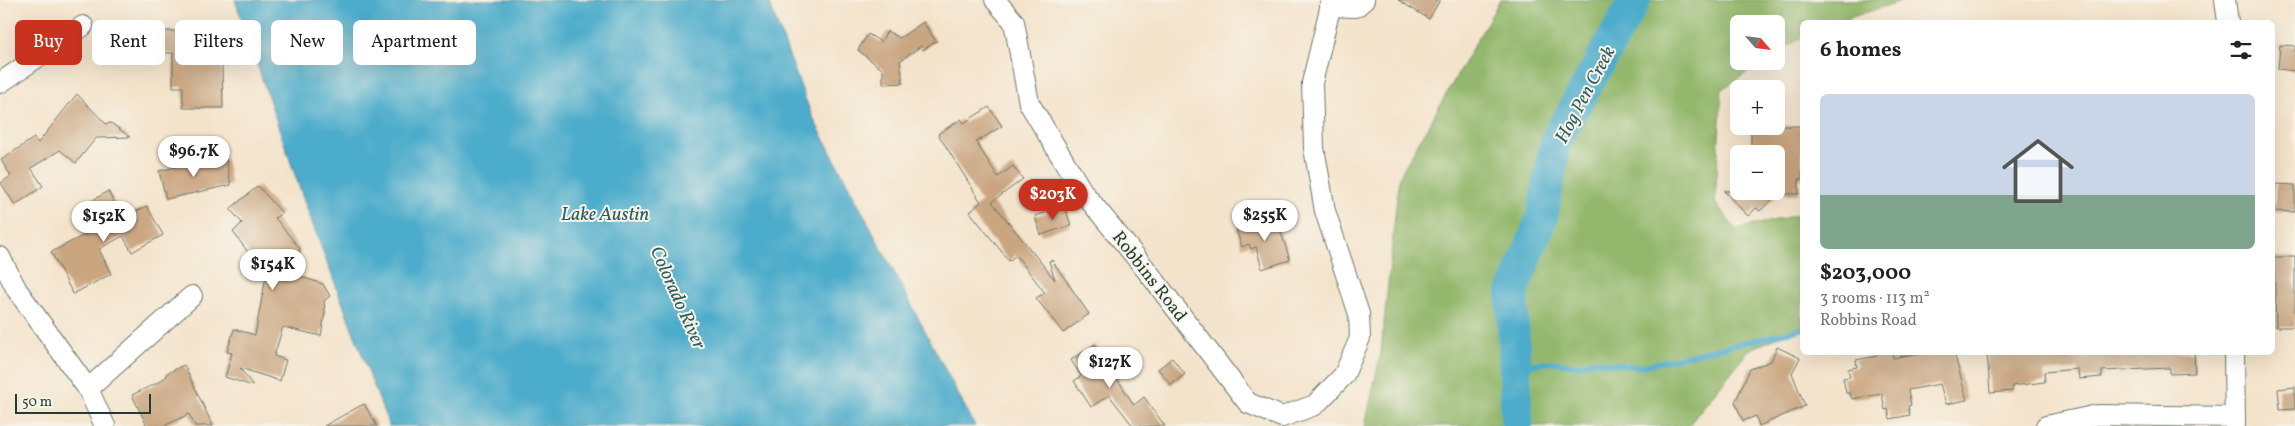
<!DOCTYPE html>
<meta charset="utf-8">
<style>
body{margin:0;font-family:Vollkorn,serif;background:#f6f6f6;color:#202124;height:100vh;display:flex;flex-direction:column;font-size:19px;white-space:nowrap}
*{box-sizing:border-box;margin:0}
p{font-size:16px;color:#757577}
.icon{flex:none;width:28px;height:28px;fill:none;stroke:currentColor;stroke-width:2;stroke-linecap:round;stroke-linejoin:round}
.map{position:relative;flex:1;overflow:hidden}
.details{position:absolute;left:1800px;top:20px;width:475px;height:335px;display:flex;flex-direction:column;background:#fff;border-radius:8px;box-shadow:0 5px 20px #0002}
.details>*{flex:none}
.banner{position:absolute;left:15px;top:20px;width:475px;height:45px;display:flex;gap:10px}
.needle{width:32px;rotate:118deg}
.controls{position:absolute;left:1730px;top:15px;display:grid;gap:10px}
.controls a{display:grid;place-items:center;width:55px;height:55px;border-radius:8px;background:#fff;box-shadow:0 5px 20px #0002;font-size:25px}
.scale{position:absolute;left:15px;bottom:12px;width:136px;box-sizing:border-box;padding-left:5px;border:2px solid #1f3d34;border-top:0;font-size:14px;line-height:18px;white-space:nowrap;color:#1f3d34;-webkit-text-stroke:4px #f7f3e8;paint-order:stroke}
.price{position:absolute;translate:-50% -42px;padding:0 11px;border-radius:18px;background:#fff;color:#222;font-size:16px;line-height:32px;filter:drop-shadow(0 1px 2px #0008)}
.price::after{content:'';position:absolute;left:50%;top:30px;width:15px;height:11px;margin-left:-8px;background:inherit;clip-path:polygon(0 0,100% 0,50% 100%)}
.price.on{background:#c8321e;color:#fff}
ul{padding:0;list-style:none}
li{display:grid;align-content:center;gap:10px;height:265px;padding:0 20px}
li span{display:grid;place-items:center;height:155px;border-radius:8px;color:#555}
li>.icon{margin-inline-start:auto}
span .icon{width:90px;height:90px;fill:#fffc;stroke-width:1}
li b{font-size:21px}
h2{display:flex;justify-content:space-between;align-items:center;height:60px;padding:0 20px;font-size:21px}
.tag{padding:0 18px;border-radius:8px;background:#fff;box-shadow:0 5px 20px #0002;font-size:18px;line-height:45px}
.tag.on{background:#c8321e;color:#fff}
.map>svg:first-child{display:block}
</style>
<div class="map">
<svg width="2295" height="426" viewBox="0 0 2295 426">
<rect width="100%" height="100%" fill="#f7f3e8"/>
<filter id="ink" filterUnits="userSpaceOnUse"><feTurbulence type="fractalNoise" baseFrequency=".02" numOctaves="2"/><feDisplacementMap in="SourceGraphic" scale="10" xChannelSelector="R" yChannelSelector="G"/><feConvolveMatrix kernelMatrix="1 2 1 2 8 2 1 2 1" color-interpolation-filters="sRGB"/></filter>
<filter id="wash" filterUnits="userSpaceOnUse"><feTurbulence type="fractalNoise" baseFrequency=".0096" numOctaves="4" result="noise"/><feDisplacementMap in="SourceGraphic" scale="20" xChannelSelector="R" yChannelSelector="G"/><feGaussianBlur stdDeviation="1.12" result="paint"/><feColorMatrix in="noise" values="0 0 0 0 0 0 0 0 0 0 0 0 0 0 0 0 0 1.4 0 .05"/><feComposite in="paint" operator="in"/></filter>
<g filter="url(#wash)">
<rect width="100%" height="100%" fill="#f4e3cb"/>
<polygon fill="#93b76c" stroke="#597a50" points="1500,0 1904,0 1837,22 1802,22 1802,37 1776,54 1776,24 1739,24 1739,61 1765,61 1722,89 1715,203 1736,229 1802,214 1802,326 1749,350 1688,426 1365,426 1381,352 1399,177"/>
<polygon fill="#4caccb" stroke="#367480" points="235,0 768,0 812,116 975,426 389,426 305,204"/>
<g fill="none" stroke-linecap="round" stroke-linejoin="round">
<polyline stroke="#4caccb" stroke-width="5.5" points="1514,366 1556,362 1578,366 1591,361 1639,367 1802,329"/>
<polyline stroke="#4caccb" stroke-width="32" points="1517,426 1512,293 1542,217 1556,140 1635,0"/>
</g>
<g id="blocks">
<g fill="#c9a580">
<polygon points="1398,0 1440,0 1429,19"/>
<polygon points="923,22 936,41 923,50 921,46 900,61 903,83 883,84 883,70 858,50 868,34 881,42 887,31 900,38"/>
<polygon points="181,27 214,27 214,31 229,30 229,66 222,66 223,108 183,108 183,87 173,87 173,53 159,53 159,31 184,31"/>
<polygon points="2280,45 2295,46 2295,71 2278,69"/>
<polygon points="77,94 106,124 111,123 130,137 96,138 76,163 60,150 31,168 43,186 15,205 1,183 11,176 1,160 34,138 38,143"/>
<polygon points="989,107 1002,126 976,142 998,177 1013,166 1023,179 992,202 1055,280 1049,261 1052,260 1089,314 1063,333 1036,298 1045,293 1016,255 1009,261 970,212 981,202 938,134 961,119 964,123"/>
<polygon points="1751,126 1802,126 1802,179 1799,179 1799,194 1778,194 1760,211 1756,208 1748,216 1724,191 1776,191 1776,154 1751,154"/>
<polygon points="179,157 187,164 204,160 205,164 226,159 231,185 166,199 159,171 176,167"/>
<polygon points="2276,184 2295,185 2295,212 2274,211"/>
<polygon points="258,186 282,213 275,218 300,249 296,275 323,284 330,296 324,301 325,312 321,336 283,327 274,356 286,360 280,381 240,368 253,386 225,377 232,353 227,352 234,329 255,335 266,276 233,232 242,223 230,209"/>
<polygon points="108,191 122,216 128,213 129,215 147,206 163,235 132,252 123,236 99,249 111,274 73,294 51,252 104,225 90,202"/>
<polygon points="1065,207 1071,225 1041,235 1035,216"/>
<polygon points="1276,217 1290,260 1262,269 1256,247 1251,249 1249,244 1242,247 1236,229"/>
<polygon points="2274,257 2295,257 2295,327 2276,327"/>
<polygon points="1095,344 1134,405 1144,397 1165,426 1133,426 1109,395 1091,407 1074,381 1081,376 1071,360"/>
<polygon points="1777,347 1800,358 1792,373 1805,406 1759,426 1756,416 1743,421 1735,402 1750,369 1771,361"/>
<polygon points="1876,352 1892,352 1893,358 1924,352 1954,352 1967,400 1946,404 1940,384 1908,390 1911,405 1908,406 1910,415 1890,419 1888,409 1885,410 1882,394 1852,399 1850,393 1846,393 1843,378 1850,377 1848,369 1857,367 1856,360 1877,356"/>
<polygon points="1987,352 2194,352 2195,373 2170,374 2170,368 2102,371 2102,377 2079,379 2078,369 2044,372 2045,382 2012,386 2013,391 1990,393"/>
<polygon points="1172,358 1185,374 1171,385 1158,369"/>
<polygon points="184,365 213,426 195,426 189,414 164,426 147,426 132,395 157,383 167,376 166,374"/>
<polygon points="2295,387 2295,409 2280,410 2278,389"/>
<polygon points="364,404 377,426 324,426 358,407"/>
</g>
</g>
</g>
<g filter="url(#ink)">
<use href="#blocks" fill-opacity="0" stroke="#6a7769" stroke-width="1"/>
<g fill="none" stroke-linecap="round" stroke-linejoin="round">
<g stroke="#6a7769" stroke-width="22">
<g id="street">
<polyline points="995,0 1014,22 1029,103 1082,191 1148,272 1248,403 1282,417 1315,405 1344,375 1360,338 1359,314 1325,211 1314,148 1312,83 1332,0"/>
<polyline points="2225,0 2228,22"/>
<polyline points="1330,6 1356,7 1364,0"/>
<polyline points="0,83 83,26"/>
<polyline points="0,257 17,290 88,389 105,426"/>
<polyline points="2234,352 2235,426"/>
<polyline points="88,389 192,296"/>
<polyline points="2046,426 2098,415 2235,417"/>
</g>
</g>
<use href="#street" stroke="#fff" stroke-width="20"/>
</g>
</g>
<g text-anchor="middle" stroke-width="4" stroke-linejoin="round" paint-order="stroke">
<g font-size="18" fill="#1f3d34" stroke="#f7f3e8">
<text transform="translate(1150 276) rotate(52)" y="6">Robbins Road</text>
</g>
<g font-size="19" font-style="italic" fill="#2c5e61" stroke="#f7f3e8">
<text transform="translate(1584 94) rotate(-62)" y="7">Hog Pen Creek</text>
<text x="605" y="220">Lake Austin</text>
<text transform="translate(679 297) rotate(66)" y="7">Colorado River</text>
</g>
</g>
</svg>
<div class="controls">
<a><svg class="needle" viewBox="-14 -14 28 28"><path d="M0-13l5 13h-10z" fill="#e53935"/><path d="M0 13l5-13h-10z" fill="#757577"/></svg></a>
<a>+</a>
<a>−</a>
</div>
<div class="scale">50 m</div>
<b class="price" style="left:194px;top:178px">$96.7K</b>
<b class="price on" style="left:1053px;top:221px">$203K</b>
<b class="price" style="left:1265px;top:242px">$255K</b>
<b class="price" style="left:104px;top:243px">$152K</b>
<b class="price" style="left:273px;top:291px">$154K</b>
<b class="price" style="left:1110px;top:389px">$127K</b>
<div class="banner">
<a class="tag on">Buy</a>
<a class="tag">Rent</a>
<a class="tag">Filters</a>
<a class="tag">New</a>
<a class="tag">Apartment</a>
</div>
<section class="details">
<h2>6 homes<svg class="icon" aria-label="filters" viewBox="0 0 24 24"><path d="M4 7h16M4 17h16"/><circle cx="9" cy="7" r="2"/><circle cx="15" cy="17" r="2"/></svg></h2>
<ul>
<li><span style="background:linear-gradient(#c9d6e8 65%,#7fa58c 0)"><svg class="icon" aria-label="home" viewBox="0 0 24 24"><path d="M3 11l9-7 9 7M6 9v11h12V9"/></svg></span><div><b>$203,000</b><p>3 rooms · 113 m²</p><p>Robbins Road</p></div></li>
</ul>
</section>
</div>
